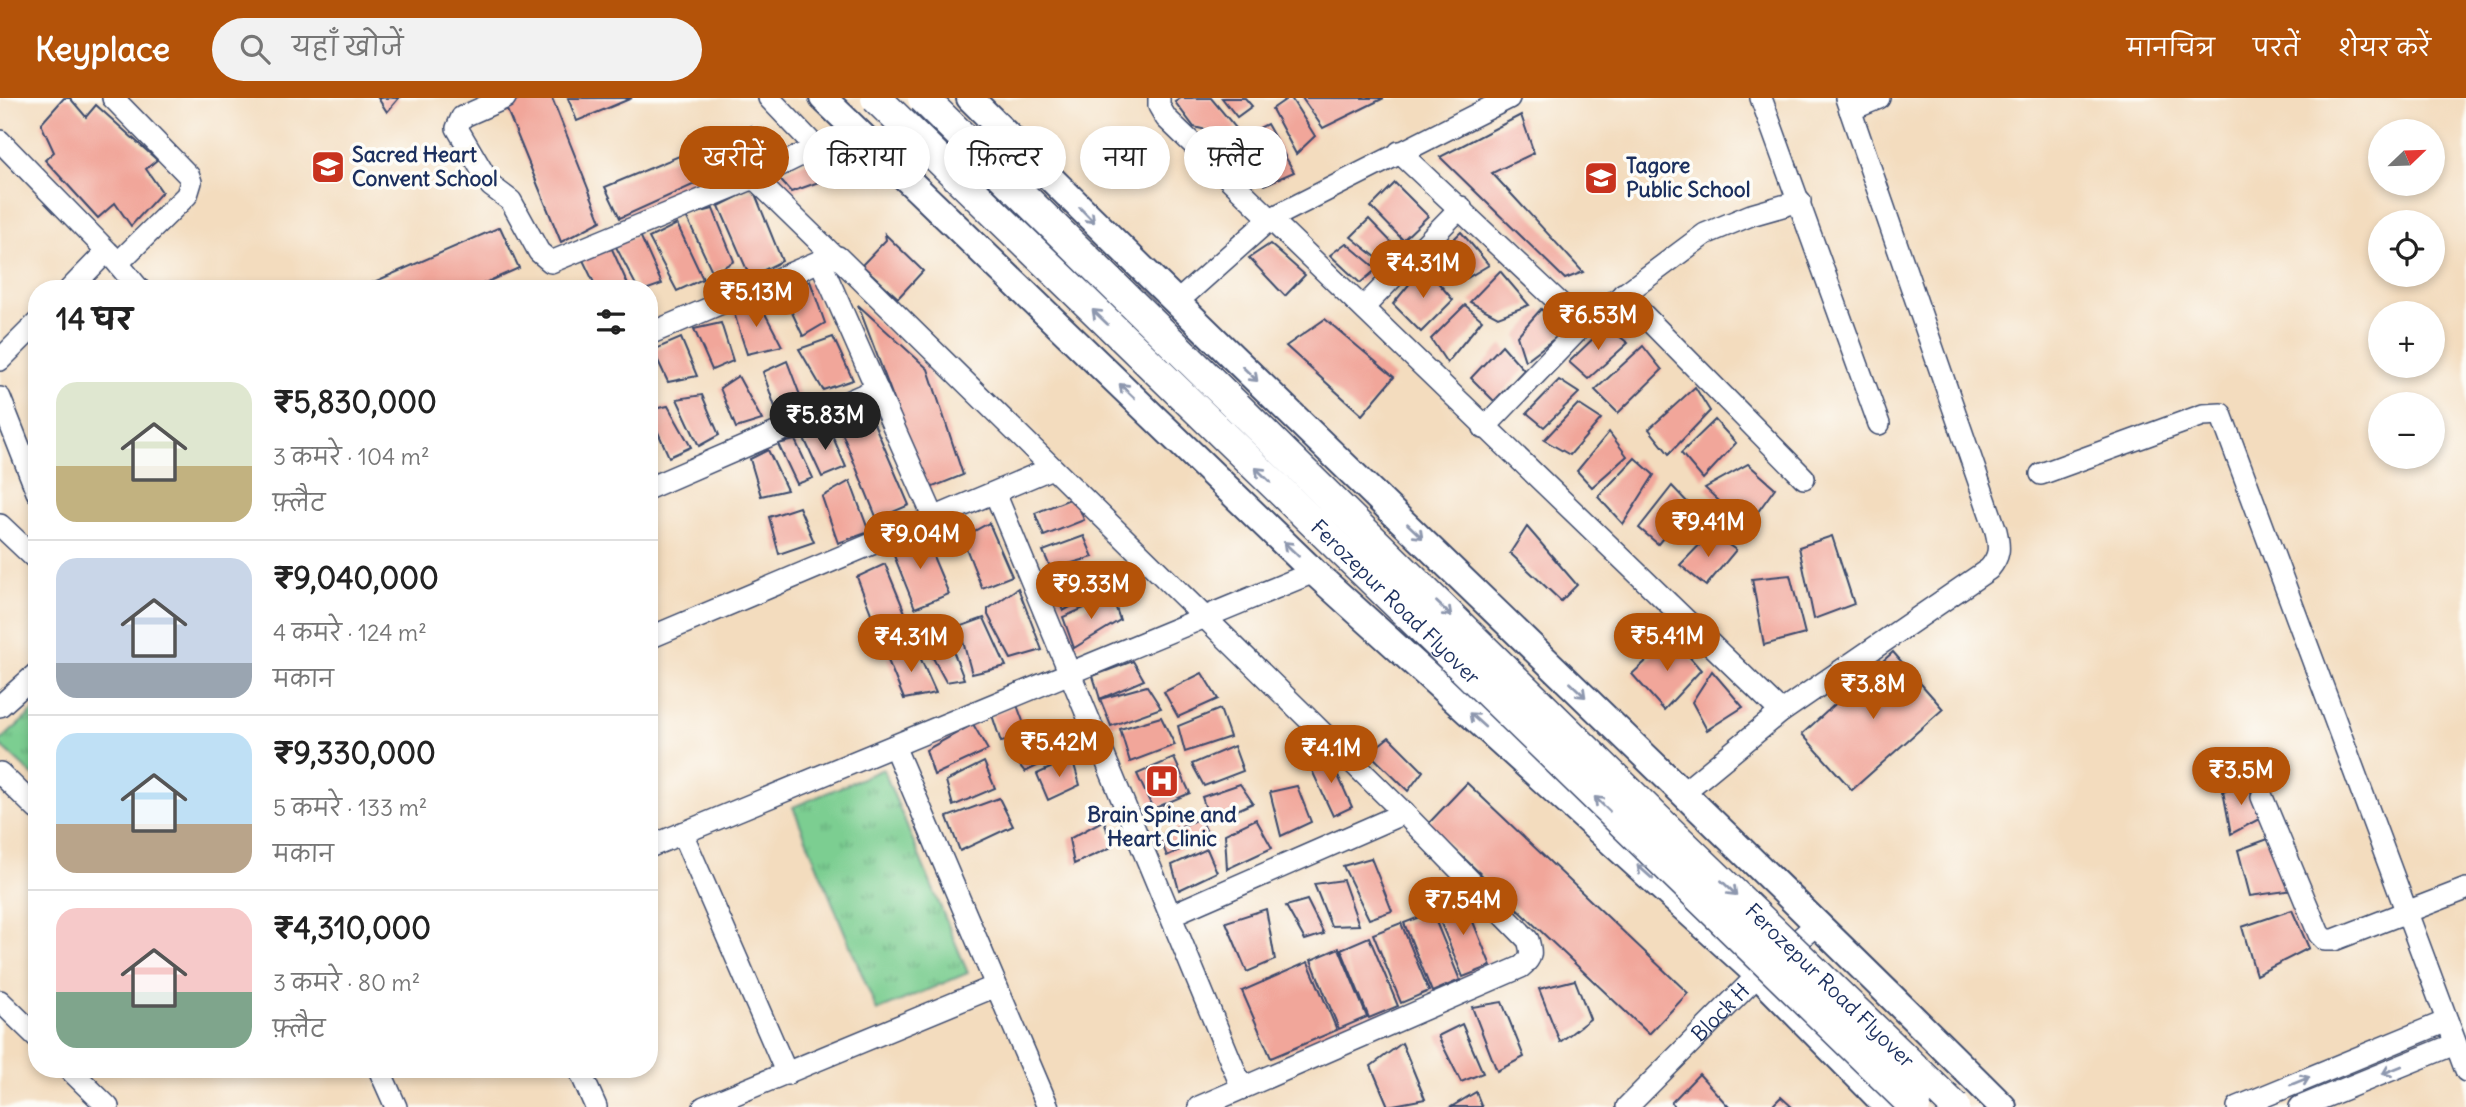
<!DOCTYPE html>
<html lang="hi">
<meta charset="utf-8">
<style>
body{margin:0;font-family:Delius,"Playpen Sans Deva",sans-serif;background:#f2f2f2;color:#222;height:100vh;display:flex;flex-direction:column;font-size:26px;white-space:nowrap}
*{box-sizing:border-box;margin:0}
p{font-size:23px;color:#767676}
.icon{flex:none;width:38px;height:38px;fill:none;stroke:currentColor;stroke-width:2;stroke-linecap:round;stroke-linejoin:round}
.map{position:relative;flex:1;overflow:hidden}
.details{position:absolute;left:28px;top:182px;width:630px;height:798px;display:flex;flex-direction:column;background:#fff;border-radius:28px;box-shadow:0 4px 10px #0003}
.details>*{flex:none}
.guide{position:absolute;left:679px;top:28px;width:665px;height:63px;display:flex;gap:14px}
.needle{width:46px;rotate:67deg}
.tools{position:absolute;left:2368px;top:21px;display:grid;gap:14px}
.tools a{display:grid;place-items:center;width:77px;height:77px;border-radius:50%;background:#fff;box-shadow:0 4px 10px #0003;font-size:35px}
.price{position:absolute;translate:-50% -60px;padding:0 16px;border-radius:24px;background:#b45309;color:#fff;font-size:23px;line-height:46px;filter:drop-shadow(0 2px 4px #0008)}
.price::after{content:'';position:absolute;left:50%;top:42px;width:21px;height:16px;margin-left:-10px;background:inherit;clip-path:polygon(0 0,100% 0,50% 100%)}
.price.selected{background:#222;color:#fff}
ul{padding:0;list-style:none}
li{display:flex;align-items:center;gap:21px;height:175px;padding:0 28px}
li+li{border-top:2px solid #e0e0e0}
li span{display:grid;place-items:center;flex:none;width:196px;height:140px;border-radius:21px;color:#555}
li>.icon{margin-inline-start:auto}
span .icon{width:84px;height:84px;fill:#fffc;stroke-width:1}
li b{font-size:30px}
h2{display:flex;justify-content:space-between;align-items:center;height:84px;padding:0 28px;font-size:30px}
.tag{padding:0 24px;border-radius:32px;background:#fff;box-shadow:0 4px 10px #0003;font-size:24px;line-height:63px}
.tag.selected{background:#b45309;color:#fff}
header{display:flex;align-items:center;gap:42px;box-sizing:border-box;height:98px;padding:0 35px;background:#b45309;color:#fff}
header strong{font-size:33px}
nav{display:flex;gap:38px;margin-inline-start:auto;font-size:24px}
.search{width:490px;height:63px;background:#f2f2f2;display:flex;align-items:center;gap:18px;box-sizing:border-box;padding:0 24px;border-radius:38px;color:#767676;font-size:26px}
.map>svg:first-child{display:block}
</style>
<header>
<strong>Keyplace</strong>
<div class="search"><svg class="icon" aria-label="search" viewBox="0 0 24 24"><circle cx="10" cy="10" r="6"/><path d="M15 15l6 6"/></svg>यहाँ खोजें</div>
<nav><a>मानचित्र</a><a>परतें</a><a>शेयर करें</a></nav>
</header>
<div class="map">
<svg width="2466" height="1009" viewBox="0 0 2466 1009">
<defs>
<pattern id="park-tufts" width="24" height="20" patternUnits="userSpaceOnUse" patternTransform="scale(1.75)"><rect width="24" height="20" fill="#7bce91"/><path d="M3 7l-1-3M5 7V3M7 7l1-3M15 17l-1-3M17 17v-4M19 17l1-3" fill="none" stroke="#64a87a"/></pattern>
</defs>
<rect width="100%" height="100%" fill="#fdfcf7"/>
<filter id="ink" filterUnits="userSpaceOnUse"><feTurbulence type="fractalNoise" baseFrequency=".0143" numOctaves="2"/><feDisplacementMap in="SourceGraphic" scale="14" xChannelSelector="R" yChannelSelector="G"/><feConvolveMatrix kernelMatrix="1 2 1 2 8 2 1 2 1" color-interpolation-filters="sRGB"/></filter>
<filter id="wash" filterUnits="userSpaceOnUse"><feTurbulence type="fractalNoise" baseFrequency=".00686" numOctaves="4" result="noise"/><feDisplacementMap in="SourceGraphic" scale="28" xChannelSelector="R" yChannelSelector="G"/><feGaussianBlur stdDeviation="1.57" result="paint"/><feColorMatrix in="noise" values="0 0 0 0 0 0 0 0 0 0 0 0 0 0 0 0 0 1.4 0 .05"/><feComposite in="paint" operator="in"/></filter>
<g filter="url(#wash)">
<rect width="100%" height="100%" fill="#f3dcbe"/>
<g fill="url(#park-tufts)" stroke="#4b7e78" stroke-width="2">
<polygon points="37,610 37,681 0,647 0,643"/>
<polygon points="883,671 968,875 877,913 793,709"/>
</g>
<g id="blocks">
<g fill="#f1a69a">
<polygon points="64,0 70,0 86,19 96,7 157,62 146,71 162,94 131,128 115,105 98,120 45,62 54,54 41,26"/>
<polygon points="378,0 399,0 387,14"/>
<polygon points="521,0 552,0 601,123 561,144 505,7"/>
<polygon points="568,0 632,0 577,23"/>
<polygon points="1181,0 1211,0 1236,30 1227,37 1194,29 1175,4"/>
<polygon points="1222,0 1245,0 1252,8 1237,19"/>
<polygon points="1288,0 1291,0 1315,38 1296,56 1272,11"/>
<polygon points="1302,0 1384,0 1323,30"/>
<polygon points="1521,17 1534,55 1492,75 1583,174 1565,181 1440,59"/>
<polygon points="1267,26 1294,74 1264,87 1241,39"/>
<polygon points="751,28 759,57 620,120 605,89"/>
<polygon points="820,58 830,80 791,94 776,77"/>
<polygon points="1395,85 1428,118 1403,142 1371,109"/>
<polygon points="753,91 782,163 750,179 719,108"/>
<polygon points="713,111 734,163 713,175 686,118"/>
<polygon points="1369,121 1397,150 1382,164 1351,139"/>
<polygon points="677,126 703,181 677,193 649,140"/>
<polygon points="500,129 519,170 471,191 358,191"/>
<polygon points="1461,134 1489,167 1467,180 1433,161"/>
<polygon points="885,136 923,173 898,200 862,167 886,142"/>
<polygon points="640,137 662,186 648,191 638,191 615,147"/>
<polygon points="1346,145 1377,171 1360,185 1330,157"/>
<polygon points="1270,146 1305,177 1285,198 1249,160"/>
<polygon points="612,151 630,191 597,191 581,158"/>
<polygon points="1424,168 1453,202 1421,234 1393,206"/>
<polygon points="1500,173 1529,207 1498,219 1470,204"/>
<polygon points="810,183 825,225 803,238 780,189"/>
<polygon points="758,202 782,248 747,256 734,215"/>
<polygon points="858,207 928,271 963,377 928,391"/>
<polygon points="1465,207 1482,222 1447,265 1431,241"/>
<polygon points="1541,211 1563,234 1525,263 1517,238"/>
<polygon points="1325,221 1394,279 1362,317 1286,248"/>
<polygon points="721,225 733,263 712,272 694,231"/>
<polygon points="1606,228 1628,245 1588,281 1569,264"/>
<polygon points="833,239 853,282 823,292 799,251"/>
<polygon points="681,240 697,278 668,284 653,252"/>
<polygon points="1502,247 1524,272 1494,303 1471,280"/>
<polygon points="1643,248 1662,272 1618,315 1595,292"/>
<polygon points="787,263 801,300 775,309 763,274"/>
<polygon points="738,278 762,322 736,330 720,290"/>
<polygon points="1559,282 1579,295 1544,329 1527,315"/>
<polygon points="1695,289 1710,313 1669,356 1649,331"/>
<polygon points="702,297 719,337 699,348 677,301"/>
<polygon points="1578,306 1601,321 1570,357 1544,342"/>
<polygon points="668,308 691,349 669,359 649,314 649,312"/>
<polygon points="870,316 909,407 877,421 840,330"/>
<polygon points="1715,322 1736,345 1703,381 1681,355"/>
<polygon points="829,330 846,369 822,379 803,338"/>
<polygon points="1609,334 1627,358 1592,389 1577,373"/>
<polygon points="795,342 813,380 797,386 778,346"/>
<polygon points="768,352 787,392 761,398 750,361"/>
<polygon points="1635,360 1654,377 1623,426 1598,399"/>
<polygon points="1748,366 1775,390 1747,429 1705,390"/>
<polygon points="850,383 869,434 838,445 822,399"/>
<polygon points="1672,388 1690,407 1658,446 1639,430"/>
<polygon points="1075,399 1084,422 1044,438 1035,415"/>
<polygon points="799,409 814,444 779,456 769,419"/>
<polygon points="989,425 1012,478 982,490 962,440"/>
<polygon points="1527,429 1577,487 1561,503 1510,455"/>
<polygon points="1711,435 1736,452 1706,488 1680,467"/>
<polygon points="924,437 949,496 915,510 891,450"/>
<polygon points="1084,438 1093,459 1051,471 1043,453"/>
<polygon points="1832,438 1854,506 1814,521 1799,449"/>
<polygon points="885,466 906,517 879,536 857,479"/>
<polygon points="1096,476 1101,492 1063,513 1053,489"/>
<polygon points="1790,477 1805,536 1764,547 1752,481"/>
<polygon points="1018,490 1042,552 1011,561 988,517 988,511"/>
<polygon points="1112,498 1120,522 1074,550 1063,519"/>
<polygon points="984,520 1006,568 972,576 959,529"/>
<polygon points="942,524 964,581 946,584 920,536"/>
<polygon points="1672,539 1701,572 1664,612 1632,576"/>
<polygon points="915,548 936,595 904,601 887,560"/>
<polygon points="1893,554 1943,611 1852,692 1802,636"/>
<polygon points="1133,563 1144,582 1100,601 1093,578"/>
<polygon points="1712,573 1743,609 1707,632 1692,604"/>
<polygon points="1202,575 1218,601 1178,619 1164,594"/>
<polygon points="1147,588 1161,610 1111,628 1100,601"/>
<polygon points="1017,607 1028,637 1001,644 992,617"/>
<polygon points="1220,611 1230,639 1185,654 1178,628"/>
<polygon points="1161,619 1175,647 1130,664 1120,631"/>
<polygon points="973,626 988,652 934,677 926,652"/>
<polygon points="1389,639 1423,673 1408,693 1369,655"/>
<polygon points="1030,645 1039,667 1025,674 1006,650"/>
<polygon points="1234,648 1243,673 1204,688 1192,666"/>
<polygon points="1329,657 1352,709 1333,718 1309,666"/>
<polygon points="1072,660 1080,687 1048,702 1037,676"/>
<polygon points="1174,660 1190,695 1153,711 1137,676"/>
<polygon points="984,664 995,690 953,708 946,683"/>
<polygon points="2247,683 2261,720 2231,736 2223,693"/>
<polygon points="1467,685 1688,895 1649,936 1428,726"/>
<polygon points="1240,686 1253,705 1210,724 1202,699"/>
<polygon points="1297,688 1311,724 1281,738 1270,694"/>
<polygon points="999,700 1013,728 960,753 947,719"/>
<polygon points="1200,720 1209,738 1167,758 1159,738"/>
<polygon points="1256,721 1272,750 1227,771 1225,736"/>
<polygon points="1104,722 1112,749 1074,766 1069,741"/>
<polygon points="2268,741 2294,792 2250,798 2238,752"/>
<polygon points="1207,751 1217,774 1179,792 1172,767"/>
<polygon points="1371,760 1392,813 1369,821 1343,768"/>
<polygon points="1343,782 1359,827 1331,828 1314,786"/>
<polygon points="1463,799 1491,868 1463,879 1435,811"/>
<polygon points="1307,802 1324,836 1305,842 1286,808"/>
<polygon points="1266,811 1275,862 1247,874 1226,824"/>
<polygon points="2292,812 2309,850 2256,877 2242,829"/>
<polygon points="1432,814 1460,882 1432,894 1404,825"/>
<polygon points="1401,825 1429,893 1401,905 1373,836"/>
<polygon points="1369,839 1398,908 1369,920 1341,851"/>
<polygon points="1339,850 1367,919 1339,931 1311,862"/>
<polygon points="1308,864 1337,932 1271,960 1242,893"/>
<polygon points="1575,882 1590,921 1560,944 1539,891"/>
<polygon points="1502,904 1524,959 1497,973 1472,909"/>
<polygon points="1462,926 1483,975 1461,984 1438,938"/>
<polygon points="1402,945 1425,1001 1388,1008 1371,968"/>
<polygon points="1699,976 1729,1009 1675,1009 1671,1005"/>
<polygon points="1476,994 1482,1009 1451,1009"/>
<polygon points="1781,999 1792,1009 1771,1009"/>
</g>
</g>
</g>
<g filter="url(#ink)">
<use href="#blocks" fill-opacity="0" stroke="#3b496c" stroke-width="2"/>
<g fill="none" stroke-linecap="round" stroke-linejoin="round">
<g stroke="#3b496c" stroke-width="24">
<g id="minor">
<polyline points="113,0 189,78 191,84 187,97 118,165"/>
<polyline points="505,0 462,19 457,30 491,88 511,103 539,154 551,164 754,80 809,53 811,44 769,0"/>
<polyline points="1159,0 1159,8 1166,20 1781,614"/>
<polyline points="1761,0 1879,326"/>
<polyline points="1850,12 1879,0"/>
<polyline points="0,43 107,153 70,191"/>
<polyline points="1399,54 1583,227 1484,330"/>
<polyline points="754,80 834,158"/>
<polyline points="109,155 139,191"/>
<polyline points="820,163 934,420"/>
<polyline points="1623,196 1804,380"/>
<polyline points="1176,205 1270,121 1509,0"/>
<polyline points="1364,209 1461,109"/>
<polyline points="1583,227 1705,136 1751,117 1800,103"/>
<path d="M649,236L827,160L838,159L1404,715L1528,842C1532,855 1532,860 1521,869L1199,1009"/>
<polyline points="0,262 37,225"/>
<polyline points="0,300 37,394"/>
<polyline points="2041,376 2203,317 2221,316 2466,973"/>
<polyline points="649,390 877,291"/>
<polyline points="995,395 1242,990"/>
<polyline points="0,427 37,462"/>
<polyline points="649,540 1052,370"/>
<polyline points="0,608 37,575"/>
<polyline points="894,648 1048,1009"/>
<polyline points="0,675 37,711"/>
<path d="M1684,694L1781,614L1989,471C2000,458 2000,450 1996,433L1846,0"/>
<polyline points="2262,699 2319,836 2325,842 2334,842 2466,791"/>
<polyline points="682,735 787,976"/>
<polyline points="649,749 1314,474"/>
<polyline points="1171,817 1404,715"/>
<polyline points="0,903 37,939"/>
<polyline points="69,971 108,1009"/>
<polyline points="379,971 396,1009"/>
<polyline points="579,971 596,1009"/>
<polyline points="704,1009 996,888"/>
<path id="s1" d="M1627,1009L1758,877L1818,825"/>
<polyline points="2238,1009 2447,923"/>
<polyline points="2300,1009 2455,946"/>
</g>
</g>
<g stroke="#3b496c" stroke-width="30">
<g id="major">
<polyline points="823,0 1314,474 1758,877 1888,1009"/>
<path d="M970,0C1310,340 1662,669 2003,1009"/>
</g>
</g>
<use href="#minor" stroke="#fff" stroke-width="21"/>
<use href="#major" stroke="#fff" stroke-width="26"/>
<g stroke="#3b496c" stroke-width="33" stroke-linecap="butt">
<g id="highway-bridge">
<path id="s2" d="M876,0L1915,1009"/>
<path id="s3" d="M923,0L1656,720L1955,1009"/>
</g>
</g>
<use href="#highway-bridge" stroke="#fff" stroke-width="30"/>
</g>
<defs><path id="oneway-shaft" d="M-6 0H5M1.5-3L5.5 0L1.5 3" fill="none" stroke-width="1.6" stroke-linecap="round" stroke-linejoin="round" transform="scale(1.75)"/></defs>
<g stroke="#8d97ae">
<use href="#oneway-shaft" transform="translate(1087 117) rotate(45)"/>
<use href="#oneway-shaft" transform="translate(1100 219) rotate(-136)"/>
<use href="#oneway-shaft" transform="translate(1250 276) rotate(44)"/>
<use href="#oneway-shaft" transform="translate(1127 293) rotate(-136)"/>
<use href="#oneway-shaft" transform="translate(1263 377) rotate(-136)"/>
<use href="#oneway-shaft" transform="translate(1415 433) rotate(44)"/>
<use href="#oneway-shaft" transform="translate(1291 451) rotate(-136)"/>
<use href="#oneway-shaft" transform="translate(1444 511) rotate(44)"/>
<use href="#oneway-shaft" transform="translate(1578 592) rotate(44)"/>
<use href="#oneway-shaft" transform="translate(1477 622) rotate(-138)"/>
<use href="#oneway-shaft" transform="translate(1602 706) rotate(-136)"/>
<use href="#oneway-shaft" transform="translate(1645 774) rotate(-138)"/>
<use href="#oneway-shaft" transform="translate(1729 790) rotate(44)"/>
<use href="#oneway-shaft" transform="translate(2392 972) rotate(158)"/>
<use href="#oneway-shaft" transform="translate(2300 983) rotate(-22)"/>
</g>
</g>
<defs>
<g id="school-square" transform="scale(1.75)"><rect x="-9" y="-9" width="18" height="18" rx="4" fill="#c8321e" stroke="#fdfcf7"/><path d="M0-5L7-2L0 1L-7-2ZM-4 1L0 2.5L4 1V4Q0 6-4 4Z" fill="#fff"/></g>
<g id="hospital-square" transform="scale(1.75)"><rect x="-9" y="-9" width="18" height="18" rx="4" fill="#c8321e" stroke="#fdfcf7"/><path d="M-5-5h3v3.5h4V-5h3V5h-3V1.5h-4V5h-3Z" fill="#fff"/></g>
</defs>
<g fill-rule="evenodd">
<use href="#school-square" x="328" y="69"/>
<use href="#school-square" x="1601" y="80"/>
<use href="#hospital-square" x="1162" y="683"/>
</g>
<g text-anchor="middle" stroke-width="7" stroke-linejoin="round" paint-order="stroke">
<g font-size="21" font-weight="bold" fill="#1b2f5e" stroke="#fdfcf7" text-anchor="start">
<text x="352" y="64">Sacred Heart<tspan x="352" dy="24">Convent School</tspan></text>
<text x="1626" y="75">Tagore<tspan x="1626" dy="24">Public School</tspan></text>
<text x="1162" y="724" text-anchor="middle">Brain Spine and<tspan x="1162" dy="24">Heart Clinic</tspan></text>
</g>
<g font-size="21" fill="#1b2f5e" stroke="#fdfcf7">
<text dy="7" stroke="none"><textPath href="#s2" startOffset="724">Ferozepur Road Flyover</textPath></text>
<text dy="7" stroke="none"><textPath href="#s3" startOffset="1269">Ferozepur Road Flyover</textPath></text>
<text dy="7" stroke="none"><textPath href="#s1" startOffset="133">Block H</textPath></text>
</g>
</g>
</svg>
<div class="tools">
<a><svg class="needle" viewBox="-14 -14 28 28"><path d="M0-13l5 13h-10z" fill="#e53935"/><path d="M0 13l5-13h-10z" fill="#767676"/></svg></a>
<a><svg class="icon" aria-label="locate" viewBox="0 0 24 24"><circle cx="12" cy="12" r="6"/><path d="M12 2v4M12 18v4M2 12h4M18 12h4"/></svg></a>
<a>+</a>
<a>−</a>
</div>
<b class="price" style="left:1423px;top:202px">₹4.31M</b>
<b class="price" style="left:756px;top:231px">₹5.13M</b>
<b class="price" style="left:1598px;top:254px">₹6.53M</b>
<b class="price selected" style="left:825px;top:354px">₹5.83M</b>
<b class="price" style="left:1708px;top:461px">₹9.41M</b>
<b class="price" style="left:920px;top:473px">₹9.04M</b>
<b class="price" style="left:1091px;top:523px">₹9.33M</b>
<b class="price" style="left:1667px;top:575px">₹5.41M</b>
<b class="price" style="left:911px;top:576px">₹4.31M</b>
<b class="price" style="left:1873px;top:623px">₹3.8M</b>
<b class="price" style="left:1059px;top:681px">₹5.42M</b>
<b class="price" style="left:1331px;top:687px">₹4.1M</b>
<b class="price" style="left:2241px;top:709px">₹3.5M</b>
<b class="price" style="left:1463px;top:839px">₹7.54M</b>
<div class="guide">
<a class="tag selected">खरीदें</a>
<a class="tag">किराया</a>
<a class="tag">फ़िल्टर</a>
<a class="tag">नया</a>
<a class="tag">फ़्लैट</a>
</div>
<section class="details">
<h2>14 घर<svg class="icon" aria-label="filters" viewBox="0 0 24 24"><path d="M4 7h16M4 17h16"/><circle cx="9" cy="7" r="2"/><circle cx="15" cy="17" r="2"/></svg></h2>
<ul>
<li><span style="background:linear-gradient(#dfe7d0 60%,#c2b280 0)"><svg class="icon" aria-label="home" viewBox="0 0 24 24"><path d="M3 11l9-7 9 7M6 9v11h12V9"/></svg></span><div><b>₹5,830,000</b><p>3 कमरे · 104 m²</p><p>फ़्लैट</p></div></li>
<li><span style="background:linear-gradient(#c9d6e8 75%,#9aa5b1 0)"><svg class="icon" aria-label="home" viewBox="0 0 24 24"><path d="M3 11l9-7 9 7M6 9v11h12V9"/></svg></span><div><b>₹9,040,000</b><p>4 कमरे · 124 m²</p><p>मकान</p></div></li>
<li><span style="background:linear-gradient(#bfe0f5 65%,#b9a48a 0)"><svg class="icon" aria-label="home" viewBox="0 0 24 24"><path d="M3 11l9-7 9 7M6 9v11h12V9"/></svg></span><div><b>₹9,330,000</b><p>5 कमरे · 133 m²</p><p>मकान</p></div></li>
<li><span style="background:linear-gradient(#f6c9c9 60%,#7fa58c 0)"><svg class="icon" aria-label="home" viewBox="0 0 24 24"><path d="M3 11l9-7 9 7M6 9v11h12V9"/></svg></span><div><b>₹4,310,000</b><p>3 कमरे · 80 m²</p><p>फ़्लैट</p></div></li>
</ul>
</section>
</div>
